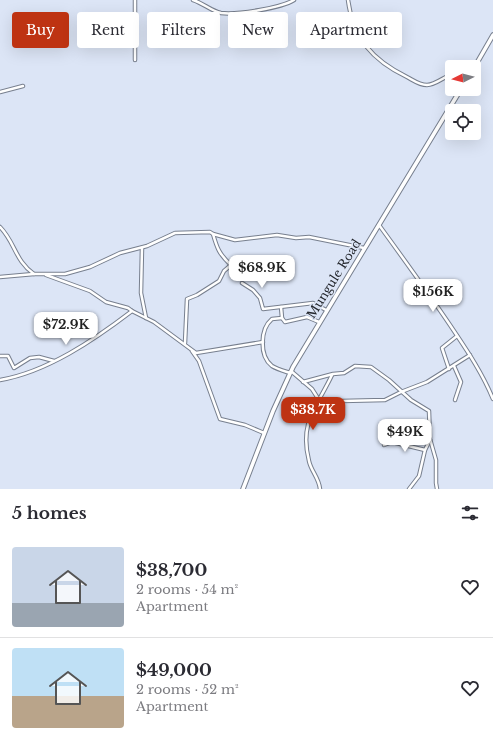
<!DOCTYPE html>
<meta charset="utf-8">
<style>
body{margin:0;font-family:"Libre Baskerville",serif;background:#f7f7f7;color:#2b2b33;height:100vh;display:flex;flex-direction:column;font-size:15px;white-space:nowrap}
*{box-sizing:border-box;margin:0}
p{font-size:13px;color:#7c7c81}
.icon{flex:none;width:22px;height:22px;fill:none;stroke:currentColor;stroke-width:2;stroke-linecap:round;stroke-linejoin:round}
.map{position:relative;height:489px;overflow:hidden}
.drawer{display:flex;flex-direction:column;background:#fff;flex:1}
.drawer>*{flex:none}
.top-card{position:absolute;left:12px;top:12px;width:469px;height:36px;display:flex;gap:8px}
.needle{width:26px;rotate:264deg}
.buttons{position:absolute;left:445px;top:60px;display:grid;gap:8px}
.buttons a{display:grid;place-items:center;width:36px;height:36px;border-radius:4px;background:#fff;box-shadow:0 4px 16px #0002;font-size:20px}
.price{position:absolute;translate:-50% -34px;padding:0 9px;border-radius:8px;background:#fff;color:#222;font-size:13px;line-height:26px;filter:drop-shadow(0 1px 2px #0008)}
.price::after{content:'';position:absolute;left:50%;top:24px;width:12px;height:9px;margin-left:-6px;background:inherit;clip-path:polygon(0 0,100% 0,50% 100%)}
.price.on{background:#be3312;color:#fff}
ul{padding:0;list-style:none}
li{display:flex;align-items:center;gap:12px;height:100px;padding:0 12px}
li+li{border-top:1px solid #e1e1e2}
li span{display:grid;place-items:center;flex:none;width:112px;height:80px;border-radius:4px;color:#555}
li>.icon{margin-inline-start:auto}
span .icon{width:48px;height:48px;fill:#fffc;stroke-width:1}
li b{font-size:17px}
h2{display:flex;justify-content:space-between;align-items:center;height:48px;padding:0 12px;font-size:17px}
.tag{padding:0 14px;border-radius:4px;background:#fff;box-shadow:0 4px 16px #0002;font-size:14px;line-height:36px}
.tag.on{background:#be3312;color:#fff}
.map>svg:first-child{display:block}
</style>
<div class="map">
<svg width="493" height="489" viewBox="0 0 493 489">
<rect width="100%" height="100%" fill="#dce5f6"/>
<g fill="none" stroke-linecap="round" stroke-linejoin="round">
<g stroke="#777f8e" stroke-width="4.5">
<g id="street">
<polyline points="135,0 135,60"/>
<path d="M193,0C203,3 211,11 221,13C237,15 281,8 294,0"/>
<path d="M348,0C353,38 372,60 407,77C413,80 419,85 427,85C435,85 444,77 452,74"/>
<polyline points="0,92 23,86"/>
<path d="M379,225C403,258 427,291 450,325C466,349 482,372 493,399"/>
<path d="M0,227C15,242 15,261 34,274"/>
<polyline points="213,234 235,240 277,235 296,238 309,237 364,248"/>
<polyline points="142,248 141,293 146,318"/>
<polyline points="46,275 90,291 106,302 128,308 132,311 154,322 196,353 263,342"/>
<path d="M0,277L34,274H65L90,267L120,253L147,246L175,233L210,232L213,234C217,248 219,254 231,265L224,271L219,281L197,295L187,299L185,343"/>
<polyline points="242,283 253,290 260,298 263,309 313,303 326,310"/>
<polyline points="281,307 282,318 285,322 307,317 319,322"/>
<path d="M282,318L272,319C260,329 259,356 272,366C277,369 284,371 290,373"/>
<polyline points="192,351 199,361 220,419 245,425 264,433"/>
<polyline points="0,356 8,356 14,368 30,358 39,357 54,361"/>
<polyline points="454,366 461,382 455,400"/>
<polyline points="449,369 442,348 457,336"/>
<polyline points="291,371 312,389 319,400 325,404 342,401 385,400 401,392 427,382 470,355"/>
<path d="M0,380C47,372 94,340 132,311"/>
<polyline points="303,382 333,374 344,373 355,366 371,367 389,380 411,400 429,411 430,439 436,460 436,483 437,489"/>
<polyline points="384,445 392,442 425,450"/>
<path d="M320,489C319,478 311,471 309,461C299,422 317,407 332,375"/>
<polyline points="409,489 419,476 425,450 430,440"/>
</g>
</g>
<g stroke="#777f8e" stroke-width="5.5">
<g id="secondary">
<polyline points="474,68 493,35"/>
<polyline points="243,489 273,411 293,367 461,89"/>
</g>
</g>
<use href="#street" stroke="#fff" stroke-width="2.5"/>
<use href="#secondary" stroke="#fff" stroke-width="3.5"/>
</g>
<g text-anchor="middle" stroke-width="3" stroke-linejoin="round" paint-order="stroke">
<g font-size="12" fill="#25282e" stroke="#dce5f6">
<text transform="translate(334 279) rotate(-58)" y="4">Mungule Road</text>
</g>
</g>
</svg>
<div class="buttons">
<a><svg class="needle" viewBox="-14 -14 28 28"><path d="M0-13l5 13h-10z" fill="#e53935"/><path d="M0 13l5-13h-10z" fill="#7c7c81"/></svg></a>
<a><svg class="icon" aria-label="locate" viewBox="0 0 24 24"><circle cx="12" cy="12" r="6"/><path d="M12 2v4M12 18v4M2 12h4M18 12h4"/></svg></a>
</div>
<b class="price" style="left:262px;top:289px">$68.9K</b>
<b class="price" style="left:433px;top:313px">$156K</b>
<b class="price" style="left:66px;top:346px">$72.9K</b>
<b class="price on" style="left:313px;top:431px">$38.7K</b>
<b class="price" style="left:405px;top:453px">$49K</b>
<div class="top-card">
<a class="tag on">Buy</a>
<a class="tag">Rent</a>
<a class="tag">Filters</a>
<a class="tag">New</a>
<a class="tag">Apartment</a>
</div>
</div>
<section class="drawer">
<h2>5 homes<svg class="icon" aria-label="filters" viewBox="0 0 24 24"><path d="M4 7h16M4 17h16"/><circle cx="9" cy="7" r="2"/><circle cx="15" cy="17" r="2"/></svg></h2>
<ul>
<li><span style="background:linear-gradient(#c9d6e8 70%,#9aa5b1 0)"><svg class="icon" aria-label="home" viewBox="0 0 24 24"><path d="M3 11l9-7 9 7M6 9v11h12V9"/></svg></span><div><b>$38,700</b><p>2 rooms · 54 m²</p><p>Apartment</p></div><svg class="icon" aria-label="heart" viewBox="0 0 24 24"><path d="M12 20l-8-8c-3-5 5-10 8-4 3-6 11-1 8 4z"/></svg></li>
<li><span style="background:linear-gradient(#bfe0f5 60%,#b9a48a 0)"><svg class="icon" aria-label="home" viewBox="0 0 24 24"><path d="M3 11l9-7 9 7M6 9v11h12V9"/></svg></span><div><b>$49,000</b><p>2 rooms · 52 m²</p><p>Apartment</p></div><svg class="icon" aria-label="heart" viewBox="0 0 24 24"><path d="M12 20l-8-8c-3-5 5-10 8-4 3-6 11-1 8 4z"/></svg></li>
</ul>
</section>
